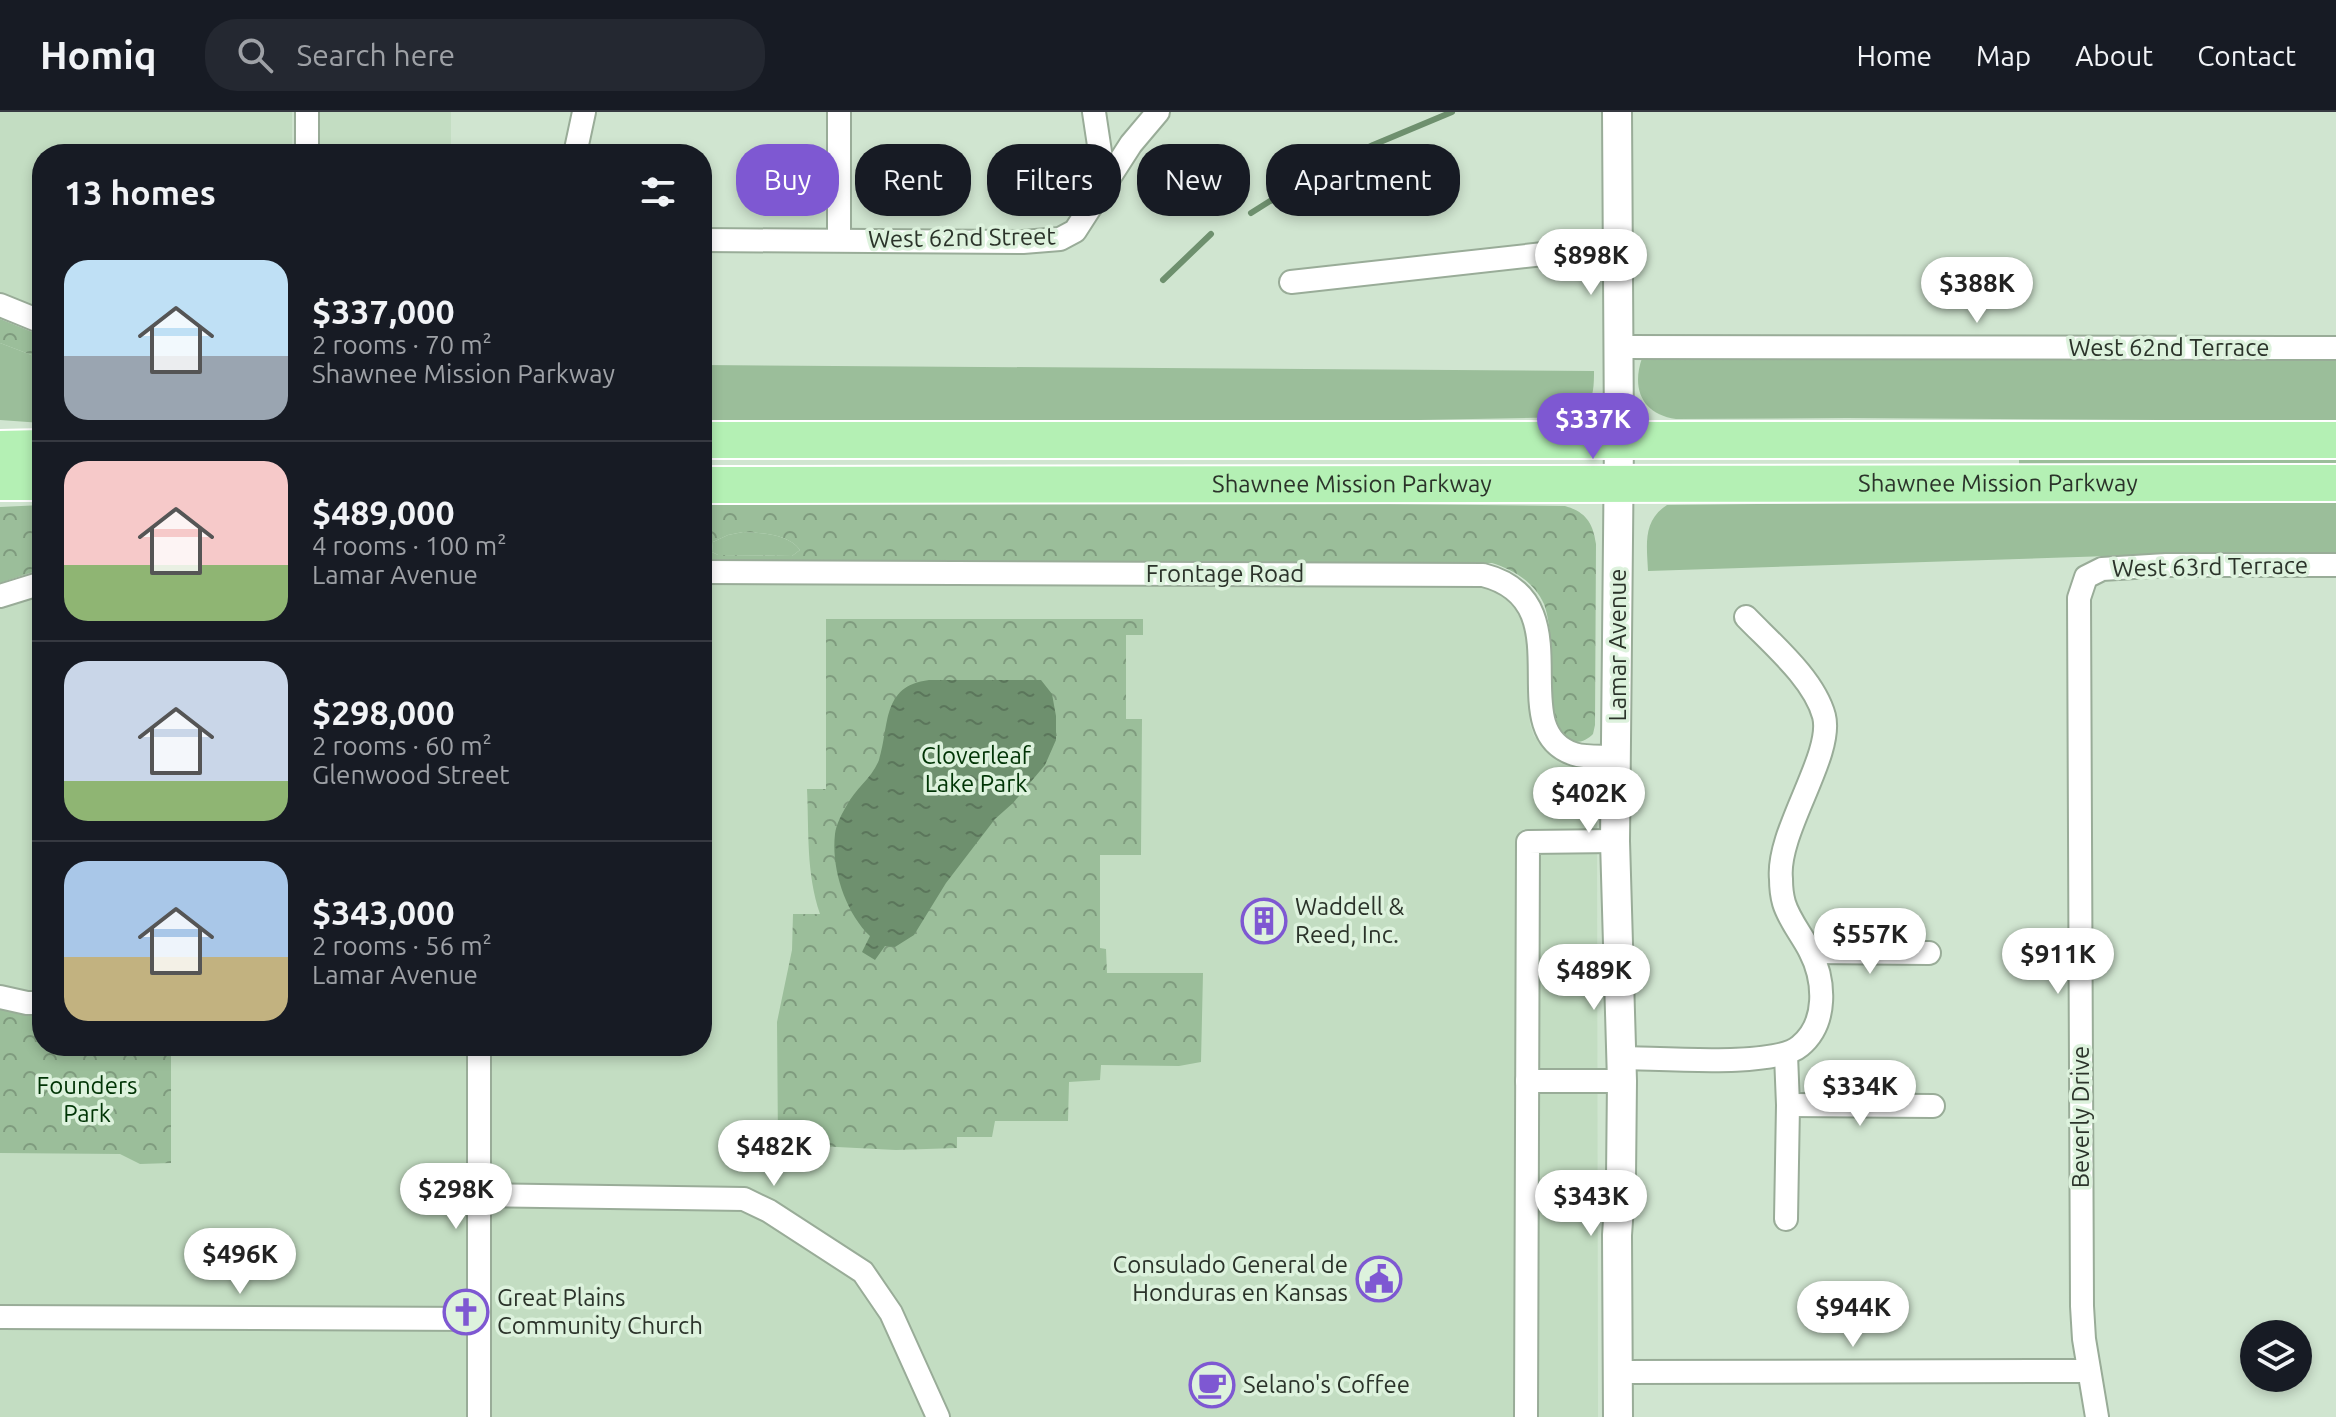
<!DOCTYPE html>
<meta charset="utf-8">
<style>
body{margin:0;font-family:Ubuntu,sans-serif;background:#242831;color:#f1f3f6;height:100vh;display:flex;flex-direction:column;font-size:30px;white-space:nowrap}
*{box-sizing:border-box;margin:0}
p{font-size:26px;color:#9ea1a6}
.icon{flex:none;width:44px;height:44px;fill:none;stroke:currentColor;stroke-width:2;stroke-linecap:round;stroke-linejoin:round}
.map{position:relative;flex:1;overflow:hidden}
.sheet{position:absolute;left:32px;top:32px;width:680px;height:912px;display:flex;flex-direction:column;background:#171b24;border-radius:32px;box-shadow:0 4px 12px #0003}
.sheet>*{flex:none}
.guide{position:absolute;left:736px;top:32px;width:760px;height:72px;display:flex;gap:16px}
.controls{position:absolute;left:2240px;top:1208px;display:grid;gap:16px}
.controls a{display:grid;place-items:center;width:72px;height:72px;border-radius:50%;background:#171b24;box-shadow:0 4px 12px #0003;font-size:40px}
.price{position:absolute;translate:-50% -68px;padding:0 18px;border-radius:28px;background:#fff;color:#222;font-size:26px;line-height:52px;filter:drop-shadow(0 2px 4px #0008)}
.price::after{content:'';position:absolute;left:50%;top:48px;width:24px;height:18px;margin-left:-12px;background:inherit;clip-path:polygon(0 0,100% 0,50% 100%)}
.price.active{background:#7e58d2;color:#fff}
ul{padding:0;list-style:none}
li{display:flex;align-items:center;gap:24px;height:200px;padding:0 32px}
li+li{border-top:2px solid #363941}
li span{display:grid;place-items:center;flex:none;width:224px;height:160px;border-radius:24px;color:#555}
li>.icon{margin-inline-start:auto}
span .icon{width:96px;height:96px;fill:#fffc;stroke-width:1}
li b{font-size:34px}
h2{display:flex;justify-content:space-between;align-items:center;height:96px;padding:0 32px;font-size:34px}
.tag{padding:0 28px;border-radius:32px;background:#171b24;box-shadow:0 4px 12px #0003;font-size:28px;line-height:72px}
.tag.active{background:#7e58d2;color:#fff}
header{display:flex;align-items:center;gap:48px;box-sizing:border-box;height:112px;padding:0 40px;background:#171b24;border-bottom:2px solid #363941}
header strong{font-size:38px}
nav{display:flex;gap:44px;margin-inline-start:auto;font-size:28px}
.search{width:560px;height:72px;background:#242831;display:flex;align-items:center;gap:20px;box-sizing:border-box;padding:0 28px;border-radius:32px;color:#9ea1a6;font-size:30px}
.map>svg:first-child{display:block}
</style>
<header>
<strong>Homiq</strong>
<div class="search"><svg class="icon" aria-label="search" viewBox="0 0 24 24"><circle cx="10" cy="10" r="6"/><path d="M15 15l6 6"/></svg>Search here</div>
<nav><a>Home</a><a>Map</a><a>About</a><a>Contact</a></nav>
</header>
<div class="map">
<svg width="2336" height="1305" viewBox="0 0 2336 1305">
<defs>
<pattern id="forest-crowns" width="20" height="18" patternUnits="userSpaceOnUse" patternTransform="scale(2)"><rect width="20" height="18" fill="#9bbe9a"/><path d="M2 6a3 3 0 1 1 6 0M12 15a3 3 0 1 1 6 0" fill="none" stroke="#7f9b7e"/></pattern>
<pattern id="water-ripples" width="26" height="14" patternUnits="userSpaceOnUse" patternTransform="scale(2)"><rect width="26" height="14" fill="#6e906e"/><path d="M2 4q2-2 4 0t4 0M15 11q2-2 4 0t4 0" fill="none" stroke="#5b765b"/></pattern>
</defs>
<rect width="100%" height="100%" fill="#d0e5d0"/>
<g fill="#c3ddc2">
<polygon points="0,0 292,0 292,42 42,42 42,197 0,180"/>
<polygon points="316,0 451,0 451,42 315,42"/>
<polygon points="702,469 1469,472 1496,476 1510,485 1526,509 1530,612 1534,624 1555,644 1590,662 1596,673 1597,684 1598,1305 490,1305 491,934 702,934"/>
<polygon points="42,482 42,934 468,934 466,1305 0,1305 0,495"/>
</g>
<g fill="#9bbe9a">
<polygon points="0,231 42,247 42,311 0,308"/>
<path d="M2336,243V309L1847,306L1676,307C1643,302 1631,278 1642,246L1647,244Z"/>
<path d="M702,253L1594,259C1594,280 1593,297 1571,305L1366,309L702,308Z"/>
<polygon points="2336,344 2336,357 2019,357 2019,348"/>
<path d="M2336,389V441H2200L1648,459C1647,434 1642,409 1667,393L1949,390Z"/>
<path d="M743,420C762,421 788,422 800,438L792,444L718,443L712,440L713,430L728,423Z"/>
</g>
<g fill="url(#forest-crowns)" fill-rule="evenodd">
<polygon points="0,207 42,224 42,247 0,231"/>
<path d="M702,391H1297L1565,394C1586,400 1593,411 1596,432L1595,613L1593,622C1587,628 1579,632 1570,629C1540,616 1552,555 1550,529C1550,518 1548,503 1544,492C1534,470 1514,458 1492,451L702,448ZM743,420C762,421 788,422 800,438L792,444L718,443L712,440L713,430L728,423Z"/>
<polygon points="42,393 42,457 0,471 0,395"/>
<path d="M826,507H1143V523H1126V607H1142L1141,743H1100V836L1106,837L1107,861H1203L1201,950L1179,954L1101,953L1100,968L1069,970L1068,1009H995L992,1025H957V1036L896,1038L778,1032L777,910L792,838L793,802H820C806,761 809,719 807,677H826Z"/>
<polygon points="0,894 42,898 42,934 171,934 171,1051 140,1052 120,1042 0,1041"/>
</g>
<path fill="url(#water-ripples)" d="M929,568H1041L1052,582L1056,604V628L1045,653L1013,691L995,707L946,771L914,823L895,835L885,834L875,848L862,840L870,824C845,800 831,756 835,722C836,713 842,701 847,693C855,677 872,666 879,648C890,613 881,574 929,568Z"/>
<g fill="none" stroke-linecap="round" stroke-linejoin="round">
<g stroke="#6e906e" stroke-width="6">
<polyline points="1251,101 1310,64 1373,33 1452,0"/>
<polyline points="1163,168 1211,122"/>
</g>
<g stroke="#99ac98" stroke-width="26">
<g id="minor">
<polyline points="1094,0 1105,73"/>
<polyline points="307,42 307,0"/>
<polyline points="575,42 584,0"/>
<polyline points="702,128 1023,130 1060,127 1075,119 1131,32 1158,0"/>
<polyline points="839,128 839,0"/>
<polyline points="1291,170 1616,134"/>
<polyline points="0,193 42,210"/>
<polyline points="1619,235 2336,236"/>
<path d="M702,460L1483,463C1587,489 1500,618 1574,642C1586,646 1603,644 1617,645"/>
<polyline points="0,484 42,471"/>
<polyline points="1811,840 1929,841"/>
<polyline points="0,885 27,891 42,891"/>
<polyline points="479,934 479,1305"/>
<polyline points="1786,943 1788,993 1786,1107"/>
<path d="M1621,946C1658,946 1775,956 1800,934C1828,911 1825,868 1810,839C1802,823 1789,808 1784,791C1782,784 1781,775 1781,767C1776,720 1834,643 1824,604C1814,567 1772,532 1746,505"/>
<polyline points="1527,969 1622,969"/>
<polyline points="1788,993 1933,994"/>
<polyline points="479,1083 744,1087 769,1099 863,1160 891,1201 938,1305"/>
<polyline points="0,1205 479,1207"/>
<polyline points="1618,1260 2089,1259"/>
<polyline points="1526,1305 1528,730 1615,729"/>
<polyline points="2097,1305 2084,1227 2082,1194 2079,486 2086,465 2102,457 2166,453 2336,453"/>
</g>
</g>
<g stroke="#99ac98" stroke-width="32">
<polyline id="tertiary" points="1617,0 1619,327 1615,729 1622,969 1621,1065 1617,1123 1618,1305"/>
</g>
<g stroke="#fff" stroke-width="40">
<g id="trunk">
<polyline points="702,328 2336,328"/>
<polyline points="0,337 42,336"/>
<polyline points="0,370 42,370"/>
<path id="s1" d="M702,373L2336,371"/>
</g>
</g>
<use href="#minor" stroke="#fff" stroke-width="22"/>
<use href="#tertiary" stroke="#fff" stroke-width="28"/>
<use href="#trunk" stroke="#b4f0b4" stroke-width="36"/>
</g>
<defs>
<g id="building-ring" transform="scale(2.3)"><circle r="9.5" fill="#ddf2dd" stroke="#7e58d2" stroke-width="1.5"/><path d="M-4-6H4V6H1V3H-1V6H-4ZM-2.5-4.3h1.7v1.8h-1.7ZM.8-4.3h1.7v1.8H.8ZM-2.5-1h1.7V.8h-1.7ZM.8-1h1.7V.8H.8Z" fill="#7e58d2"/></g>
<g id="civic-ring" transform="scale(2.3)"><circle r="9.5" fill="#ddf2dd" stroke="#7e58d2" stroke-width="1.5"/><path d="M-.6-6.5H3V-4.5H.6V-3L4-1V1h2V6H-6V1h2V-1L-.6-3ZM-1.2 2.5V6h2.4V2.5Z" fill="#7e58d2"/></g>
<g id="church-ring" transform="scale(2.3)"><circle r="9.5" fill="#ddf2dd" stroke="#7e58d2" stroke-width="1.5"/><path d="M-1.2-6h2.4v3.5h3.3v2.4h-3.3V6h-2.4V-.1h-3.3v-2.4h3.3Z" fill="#7e58d2"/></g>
<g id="cafe-ring" transform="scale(2.3)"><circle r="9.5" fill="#ddf2dd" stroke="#7e58d2" stroke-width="1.5"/><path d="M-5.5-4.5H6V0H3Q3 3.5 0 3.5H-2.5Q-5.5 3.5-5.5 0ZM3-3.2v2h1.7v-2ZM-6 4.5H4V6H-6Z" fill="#7e58d2"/></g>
</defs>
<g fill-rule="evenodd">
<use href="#building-ring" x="1264" y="809"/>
<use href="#civic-ring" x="1379" y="1167"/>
<use href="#church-ring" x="466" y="1200"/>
<use href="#cafe-ring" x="1212" y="1273"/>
</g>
<g text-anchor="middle" stroke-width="7" stroke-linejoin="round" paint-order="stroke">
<g font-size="24" fill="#2b332a" stroke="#ddf2dd">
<text transform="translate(962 126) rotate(-1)" y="8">West 62nd Street</text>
<text x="2169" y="244">West 62nd Terrace</text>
<text dy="8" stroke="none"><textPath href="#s1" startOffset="1296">Shawnee Mission Parkway</textPath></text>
<text dy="8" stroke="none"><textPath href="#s1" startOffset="650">Shawnee Mission Parkway</textPath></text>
<text transform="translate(2210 455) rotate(-1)" y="8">West 63rd Terrace</text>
<text x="1225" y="470">Frontage Road</text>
<text transform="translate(1618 533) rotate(-90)" y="8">Lamar Avenue</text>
<text transform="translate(2081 1005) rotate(-90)" y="8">Beverly Drive</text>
</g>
<g font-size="24" fill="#003405" stroke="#ddf2dd">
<text x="976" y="652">Cloverleaf<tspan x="976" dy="28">Lake Park</tspan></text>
<text x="87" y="982">Founders<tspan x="87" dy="28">Park</tspan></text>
</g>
<g font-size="24" fill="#2b332a" stroke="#ddf2dd" text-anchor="start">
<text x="1295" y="803">Waddell &amp;<tspan x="1295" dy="28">Reed, Inc.</tspan></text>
<text x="1348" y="1161" text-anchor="end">Consulado General de<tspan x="1348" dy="28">Honduras en Kansas</tspan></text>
<text x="497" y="1194">Great Plains<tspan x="497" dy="28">Community Church</tspan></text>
<text x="1243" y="1281">Selano's Coffee</text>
</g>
</g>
</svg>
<div class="controls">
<a><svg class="icon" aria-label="layers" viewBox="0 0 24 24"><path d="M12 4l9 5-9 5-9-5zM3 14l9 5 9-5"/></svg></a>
</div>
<b class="price" style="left:1591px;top:185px">$898K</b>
<b class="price" style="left:1977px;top:213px">$388K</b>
<b class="price active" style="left:1593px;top:349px">$337K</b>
<b class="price" style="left:1589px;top:723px">$402K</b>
<b class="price" style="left:1870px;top:864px">$557K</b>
<b class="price" style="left:2058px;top:884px">$911K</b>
<b class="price" style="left:1594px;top:900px">$489K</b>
<b class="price" style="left:1860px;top:1016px">$334K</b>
<b class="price" style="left:774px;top:1076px">$482K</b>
<b class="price" style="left:456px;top:1119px">$298K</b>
<b class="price" style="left:1591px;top:1126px">$343K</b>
<b class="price" style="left:240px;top:1184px">$496K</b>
<b class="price" style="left:1853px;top:1237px">$944K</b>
<div class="guide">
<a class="tag active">Buy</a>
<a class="tag">Rent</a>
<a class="tag">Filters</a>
<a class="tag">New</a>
<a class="tag">Apartment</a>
</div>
<section class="sheet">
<h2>13 homes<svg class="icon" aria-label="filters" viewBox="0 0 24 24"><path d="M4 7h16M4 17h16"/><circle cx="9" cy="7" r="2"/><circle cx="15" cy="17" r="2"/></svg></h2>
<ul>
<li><span style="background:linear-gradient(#bfe0f5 60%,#9aa5b1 0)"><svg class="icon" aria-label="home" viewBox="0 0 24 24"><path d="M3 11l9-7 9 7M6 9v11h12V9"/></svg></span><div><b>$337,000</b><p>2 rooms · 70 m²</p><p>Shawnee Mission Parkway</p></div></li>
<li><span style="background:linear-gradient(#f6c9c9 65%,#8fb573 0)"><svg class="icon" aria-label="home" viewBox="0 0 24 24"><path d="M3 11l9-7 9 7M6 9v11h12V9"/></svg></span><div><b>$489,000</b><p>4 rooms · 100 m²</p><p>Lamar Avenue</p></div></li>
<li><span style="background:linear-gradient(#c9d6e8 75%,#8fb573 0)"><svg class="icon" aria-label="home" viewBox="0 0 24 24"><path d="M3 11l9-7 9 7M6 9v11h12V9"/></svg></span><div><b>$298,000</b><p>2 rooms · 60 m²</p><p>Glenwood Street</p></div></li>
<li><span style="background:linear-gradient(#a9c7e8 60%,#c2b280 0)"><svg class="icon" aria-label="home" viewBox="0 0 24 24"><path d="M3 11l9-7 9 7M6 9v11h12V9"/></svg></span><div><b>$343,000</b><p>2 rooms · 56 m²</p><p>Lamar Avenue</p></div></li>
</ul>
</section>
</div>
